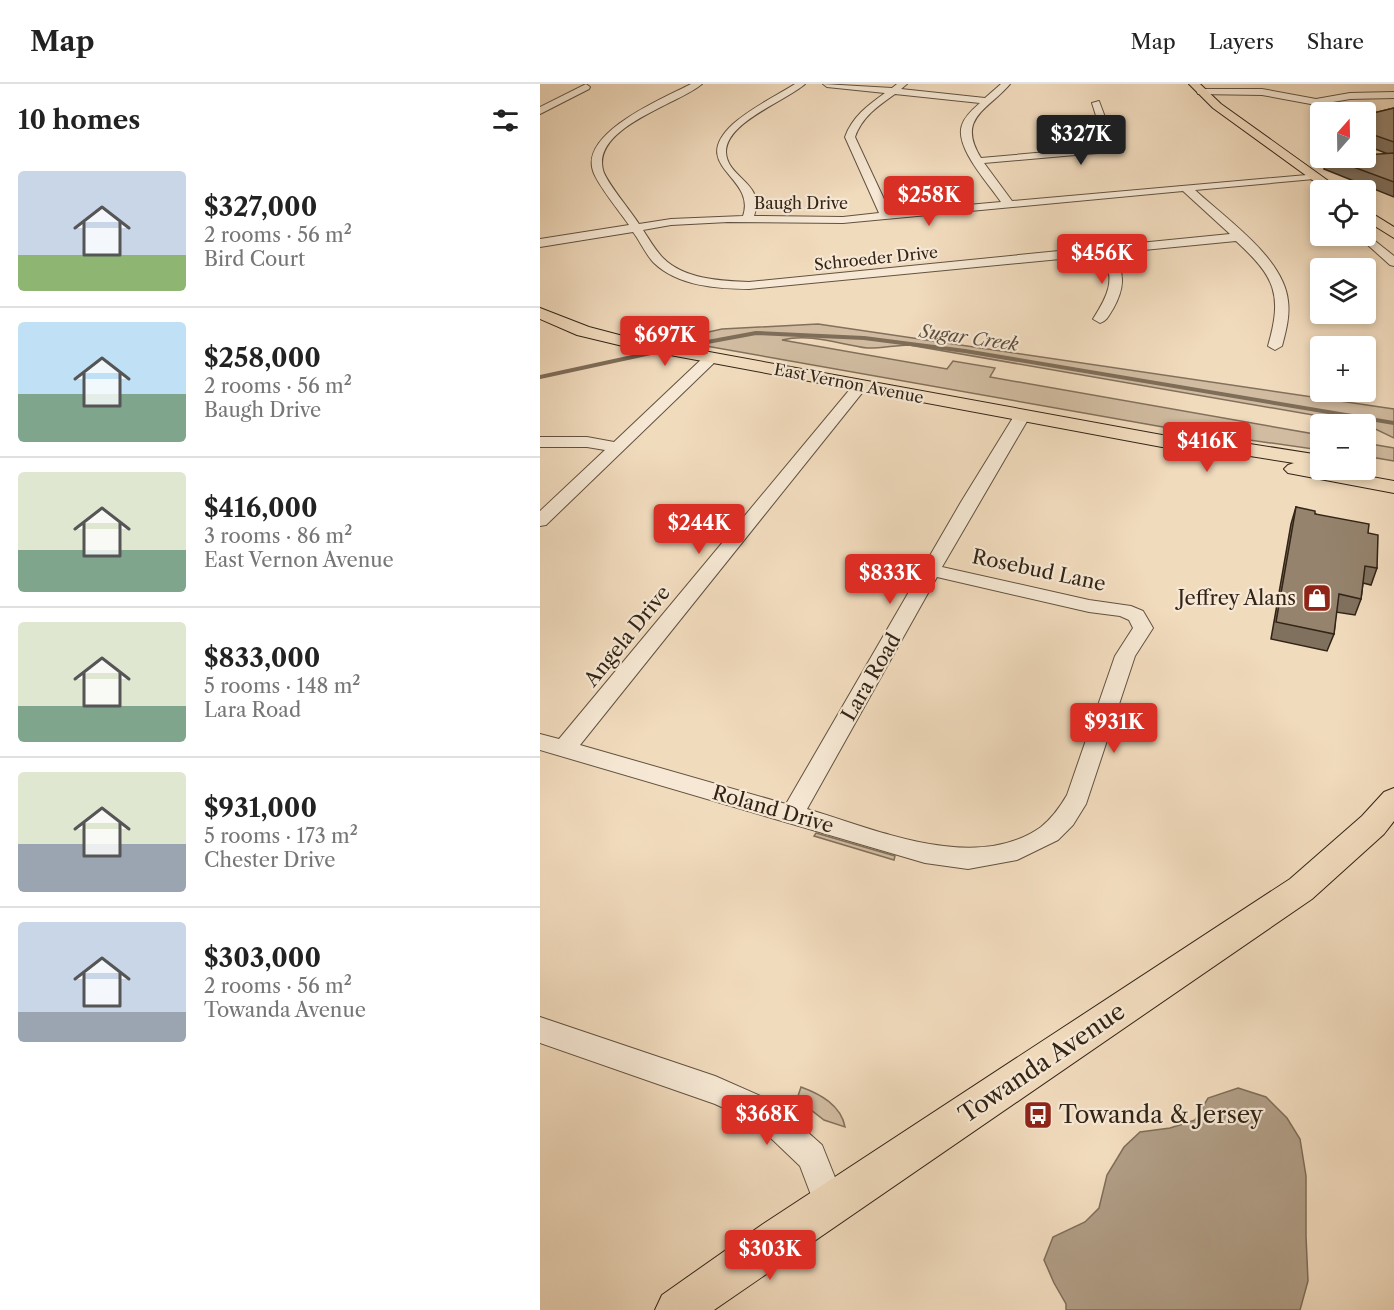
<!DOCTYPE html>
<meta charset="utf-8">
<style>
body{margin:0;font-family:"Libre Caslon Text",serif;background:#f6f6f6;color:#222;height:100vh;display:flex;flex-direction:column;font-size:22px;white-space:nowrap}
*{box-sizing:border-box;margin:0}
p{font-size:20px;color:#767676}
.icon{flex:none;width:33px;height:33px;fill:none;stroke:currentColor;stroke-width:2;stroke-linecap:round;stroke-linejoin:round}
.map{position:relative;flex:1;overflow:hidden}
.side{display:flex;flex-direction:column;background:#fff;width:540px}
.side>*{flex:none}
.needle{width:39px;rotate:20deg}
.controls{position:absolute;left:770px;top:18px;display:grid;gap:12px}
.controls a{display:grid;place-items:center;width:66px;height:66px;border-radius:6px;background:#fff;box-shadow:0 3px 9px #0003;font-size:30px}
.price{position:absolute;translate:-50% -51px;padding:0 14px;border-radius:6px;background:#d93025;color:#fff;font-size:20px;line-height:39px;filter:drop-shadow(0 2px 3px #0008)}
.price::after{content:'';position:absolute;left:50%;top:36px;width:18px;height:14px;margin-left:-9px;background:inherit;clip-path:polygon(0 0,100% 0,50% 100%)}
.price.current{background:#222;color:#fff}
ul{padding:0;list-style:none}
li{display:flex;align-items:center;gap:18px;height:150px;padding:0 18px}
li+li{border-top:2px solid #e0e0e0}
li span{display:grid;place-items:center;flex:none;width:168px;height:120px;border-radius:6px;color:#555}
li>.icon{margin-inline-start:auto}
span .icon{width:72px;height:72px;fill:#fffc;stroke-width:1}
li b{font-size:26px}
h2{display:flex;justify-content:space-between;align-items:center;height:72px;padding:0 18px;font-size:26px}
header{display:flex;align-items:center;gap:36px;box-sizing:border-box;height:84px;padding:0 30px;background:#fff;border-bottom:2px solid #e0e0e0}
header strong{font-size:28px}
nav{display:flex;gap:33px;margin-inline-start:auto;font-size:21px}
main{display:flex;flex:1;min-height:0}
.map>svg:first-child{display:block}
</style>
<header>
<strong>Map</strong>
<nav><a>Map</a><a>Layers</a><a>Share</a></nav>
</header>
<main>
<section class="side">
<h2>10 homes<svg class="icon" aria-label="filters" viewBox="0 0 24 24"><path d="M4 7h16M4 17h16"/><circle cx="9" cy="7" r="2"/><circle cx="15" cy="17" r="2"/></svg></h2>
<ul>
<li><span style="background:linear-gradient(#c9d6e8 70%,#8fb573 0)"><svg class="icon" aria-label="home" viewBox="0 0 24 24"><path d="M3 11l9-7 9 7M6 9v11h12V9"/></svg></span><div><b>$327,000</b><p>2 rooms · 56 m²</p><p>Bird Court</p></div></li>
<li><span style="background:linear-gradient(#bfe0f5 60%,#7fa58c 0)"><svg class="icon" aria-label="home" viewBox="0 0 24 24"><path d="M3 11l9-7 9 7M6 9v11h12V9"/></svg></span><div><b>$258,000</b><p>2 rooms · 56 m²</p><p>Baugh Drive</p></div></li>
<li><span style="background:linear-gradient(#dfe7d0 65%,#7fa58c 0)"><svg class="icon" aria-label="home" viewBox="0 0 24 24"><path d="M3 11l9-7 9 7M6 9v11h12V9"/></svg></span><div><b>$416,000</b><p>3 rooms · 86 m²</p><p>East Vernon Avenue</p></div></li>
<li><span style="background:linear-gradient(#dfe7d0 70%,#7fa58c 0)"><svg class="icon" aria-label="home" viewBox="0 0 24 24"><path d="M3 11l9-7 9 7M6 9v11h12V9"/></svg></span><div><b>$833,000</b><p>5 rooms · 148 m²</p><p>Lara Road</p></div></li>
<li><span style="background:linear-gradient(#dfe7d0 60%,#9aa5b1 0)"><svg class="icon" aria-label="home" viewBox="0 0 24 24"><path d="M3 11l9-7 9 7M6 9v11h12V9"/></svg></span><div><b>$931,000</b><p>5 rooms · 173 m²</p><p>Chester Drive</p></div></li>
<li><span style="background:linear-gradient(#c9d6e8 75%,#9aa5b1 0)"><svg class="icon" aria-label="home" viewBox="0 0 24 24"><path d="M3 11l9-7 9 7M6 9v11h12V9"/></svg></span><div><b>$303,000</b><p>2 rooms · 56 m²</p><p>Towanda Avenue</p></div></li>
</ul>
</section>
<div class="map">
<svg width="854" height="1226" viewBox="0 0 854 1226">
<rect width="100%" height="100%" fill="#f1dbbd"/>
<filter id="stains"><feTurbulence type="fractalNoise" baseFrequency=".00333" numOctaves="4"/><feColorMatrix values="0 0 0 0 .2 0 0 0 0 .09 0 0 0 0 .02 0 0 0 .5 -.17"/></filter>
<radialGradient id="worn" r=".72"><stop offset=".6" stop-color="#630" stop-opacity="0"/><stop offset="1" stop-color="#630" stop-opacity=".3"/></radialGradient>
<g fill="#d1bca1" stroke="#82705c" stroke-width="1.5">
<path d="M278,240L854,325V354L825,340L369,261C357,261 337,265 327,264C298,260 271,249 242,256L407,285L413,277L455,284L450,293L780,351V366L640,346L132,256L182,245Z"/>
<polygon points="825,359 854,364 854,377 825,372"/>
<polygon points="276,749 355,772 354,776 274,752"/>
<path d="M261,1003C280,1010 301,1021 305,1043L284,1036L257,1015Z"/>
</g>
<polygon fill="#b09d85" stroke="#7e6d59" stroke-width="1.5" points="698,1004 726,1013 747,1034 760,1055 766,1092 766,1152 768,1197 760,1226 526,1226 526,1220 514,1199 504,1176 513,1153 545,1138 559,1124 567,1091 584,1063 600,1048 630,1044 655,1036 668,1014"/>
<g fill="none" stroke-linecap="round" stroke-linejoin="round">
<g stroke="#7e6d59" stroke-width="4">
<polyline points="135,264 216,249 324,254 425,267 854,339"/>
<polyline points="0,293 120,267"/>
</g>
<g stroke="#625240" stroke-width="2">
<g id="minor">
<polygon points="46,0 50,3 49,5 0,30 0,23"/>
<path d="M151,0H162C139,20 52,43 63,86C66,98 91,127 99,140L131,135L203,132C217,92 147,83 193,40C211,24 234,13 255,0H265C246,17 186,38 186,68C187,95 226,98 214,132L303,133L339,129L305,53C312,33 328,21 345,9L287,3L283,0L352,4L357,0H367L361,5L445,14L461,0H470C448,26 416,34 441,74L563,63L565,60L552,19L559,17L575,60L569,68L444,79L472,117L778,90V94L774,95L655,106C685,134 744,174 748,217C750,232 746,247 742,262L735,266L728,262C743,210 735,193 696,157L573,169C586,190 584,205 573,225C569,231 567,237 560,239L553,235C567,213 577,195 562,171L209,205C178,205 138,202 114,179C106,171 100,157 93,148L0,163V155L89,141C80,128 57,100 53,87C40,48 126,13 151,0ZM355,10L440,19C433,25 425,32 422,41C414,63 449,100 461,118L350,128L315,53C322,33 338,22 355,10ZM643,107L690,150L209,198C180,197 144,195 123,174C115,166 109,155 103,146L131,141L188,138L303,139Z"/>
<polygon points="661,5 722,5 776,15 810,9 854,8 854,14 810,15 776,21 722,11 658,10 657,8"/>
<polygon points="825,149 854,172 854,182 850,181 820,154 819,152 825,152"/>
<polygon points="172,269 179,273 177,276 6,441 0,442 0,427 65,366 47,363 0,363 0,353 47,353 74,358 167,270"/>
<path d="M321,297L328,301L326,304L40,661L246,720L421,418L474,332L482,327L487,329L490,332L402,483L549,516L591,522L603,527L613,544L595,572L546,720L533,741L518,756L477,776L428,785L385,779L0,666V650L19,655L316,298ZM397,493L549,528L580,532L589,536L593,544L575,572L527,711C520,723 512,734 501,743C435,790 335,745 267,725Z"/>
<polygon points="0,933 175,992 234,1018 282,1061 306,1121 301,1132 290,1137 279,1132 260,1082 214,1038 175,1020 0,959"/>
</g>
</g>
<g stroke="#322417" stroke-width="2">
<g id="major">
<polygon points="649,0 660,0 681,20 801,106 786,106 673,24"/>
<polygon points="825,125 854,143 854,154 825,136"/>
<polygon points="0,224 49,243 87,253 622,351 691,357 780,371 780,386 793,386 854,397 854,409 748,389 744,385 748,381 754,379 691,369 622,363 87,263 37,251 0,235"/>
<polygon points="854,704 854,737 844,750 772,815 174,1226 115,1226 122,1211 223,1140 750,795 822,732 844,708"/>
</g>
</g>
<use href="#minor" fill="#f6e8d4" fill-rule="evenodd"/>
<use href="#major" fill="#f1dbbd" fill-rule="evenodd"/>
</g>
<g fill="#80715e" stroke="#322417" stroke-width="1.5">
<polygon points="854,24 854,113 784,85 787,74 825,74 848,70 825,61 825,31"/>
<polygon points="756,423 828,449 837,484 831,501 823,499 821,515 815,531 796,528 794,550 787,567 731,555 751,440"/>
</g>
<g fill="#95836d" stroke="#322417" stroke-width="1.5">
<polygon points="854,24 854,58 825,48 825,31"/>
<polygon points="854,69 854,98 789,74 825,74 825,71"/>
<polygon points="756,423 775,427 775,430 829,440 828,449 838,451 837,484 825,482 821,515 799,510 794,550 736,538"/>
</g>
<defs>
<g id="shop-square" transform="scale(1.5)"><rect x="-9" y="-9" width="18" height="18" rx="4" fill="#8f2418" stroke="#f6e8d4"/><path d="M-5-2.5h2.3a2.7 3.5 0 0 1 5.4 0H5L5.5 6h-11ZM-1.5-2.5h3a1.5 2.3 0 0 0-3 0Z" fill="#fff"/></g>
<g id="bus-square" transform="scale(1.5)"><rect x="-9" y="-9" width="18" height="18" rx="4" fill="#8f2418" stroke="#f6e8d4"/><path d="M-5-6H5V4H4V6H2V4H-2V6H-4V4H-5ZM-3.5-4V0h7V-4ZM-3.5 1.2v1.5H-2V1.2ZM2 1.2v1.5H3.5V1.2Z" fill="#fff"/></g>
</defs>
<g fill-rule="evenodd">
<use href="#shop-square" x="777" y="514"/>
<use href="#bus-square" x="498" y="1031"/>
</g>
<g text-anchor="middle" stroke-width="4.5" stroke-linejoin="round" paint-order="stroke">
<g font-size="16" fill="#322417" stroke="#f6e8d4">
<text x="261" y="125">Baugh Drive</text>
<text transform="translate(336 174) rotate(-6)" y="6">Schroeder Drive</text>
<text transform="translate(309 299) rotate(11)" y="6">East Vernon Avenue</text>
</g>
<g font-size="18" font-style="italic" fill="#5e4e3e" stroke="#f6e8d4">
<text transform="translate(429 254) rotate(8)" y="6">Sugar Creek</text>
</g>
<g font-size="20" fill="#322417" stroke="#f6e8d4">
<text transform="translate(499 486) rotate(12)" y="7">Rosebud Lane</text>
<text transform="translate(87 552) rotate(-51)" y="7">Angela Drive</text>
<text transform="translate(331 593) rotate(-60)" y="7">Lara Road</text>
<text transform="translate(233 725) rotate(16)" y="7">Roland Drive</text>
</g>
<g font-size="20" fill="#322417" stroke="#f6e8d4" text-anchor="end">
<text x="756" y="521">Jeffrey Alans</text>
</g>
<g font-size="24" fill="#322417" stroke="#f6e8d4">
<text transform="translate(502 979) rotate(-34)" y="8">Towanda Avenue</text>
</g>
<g font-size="24" fill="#322417" stroke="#f6e8d4" text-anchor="start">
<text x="519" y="1039">Towanda &amp; Jersey</text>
</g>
</g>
<rect width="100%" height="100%" filter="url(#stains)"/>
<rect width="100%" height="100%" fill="url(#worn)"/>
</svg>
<div class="controls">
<a><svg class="needle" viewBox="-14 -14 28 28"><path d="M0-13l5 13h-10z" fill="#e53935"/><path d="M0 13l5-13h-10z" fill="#767676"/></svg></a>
<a><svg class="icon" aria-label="locate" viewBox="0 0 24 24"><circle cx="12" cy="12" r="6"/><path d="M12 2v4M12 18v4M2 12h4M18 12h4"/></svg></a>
<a><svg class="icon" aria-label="layers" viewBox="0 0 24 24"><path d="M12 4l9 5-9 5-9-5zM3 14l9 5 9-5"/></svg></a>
<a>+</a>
<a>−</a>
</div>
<b class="price current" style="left:541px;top:82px">$327K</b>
<b class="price" style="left:389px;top:143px">$258K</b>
<b class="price" style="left:562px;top:201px">$456K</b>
<b class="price" style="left:125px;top:283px">$697K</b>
<b class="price" style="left:667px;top:389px">$416K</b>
<b class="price" style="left:159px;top:471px">$244K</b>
<b class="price" style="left:350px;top:521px">$833K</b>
<b class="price" style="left:574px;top:670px">$931K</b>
<b class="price" style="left:227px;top:1062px">$368K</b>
<b class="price" style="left:230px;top:1197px">$303K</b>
</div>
</main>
